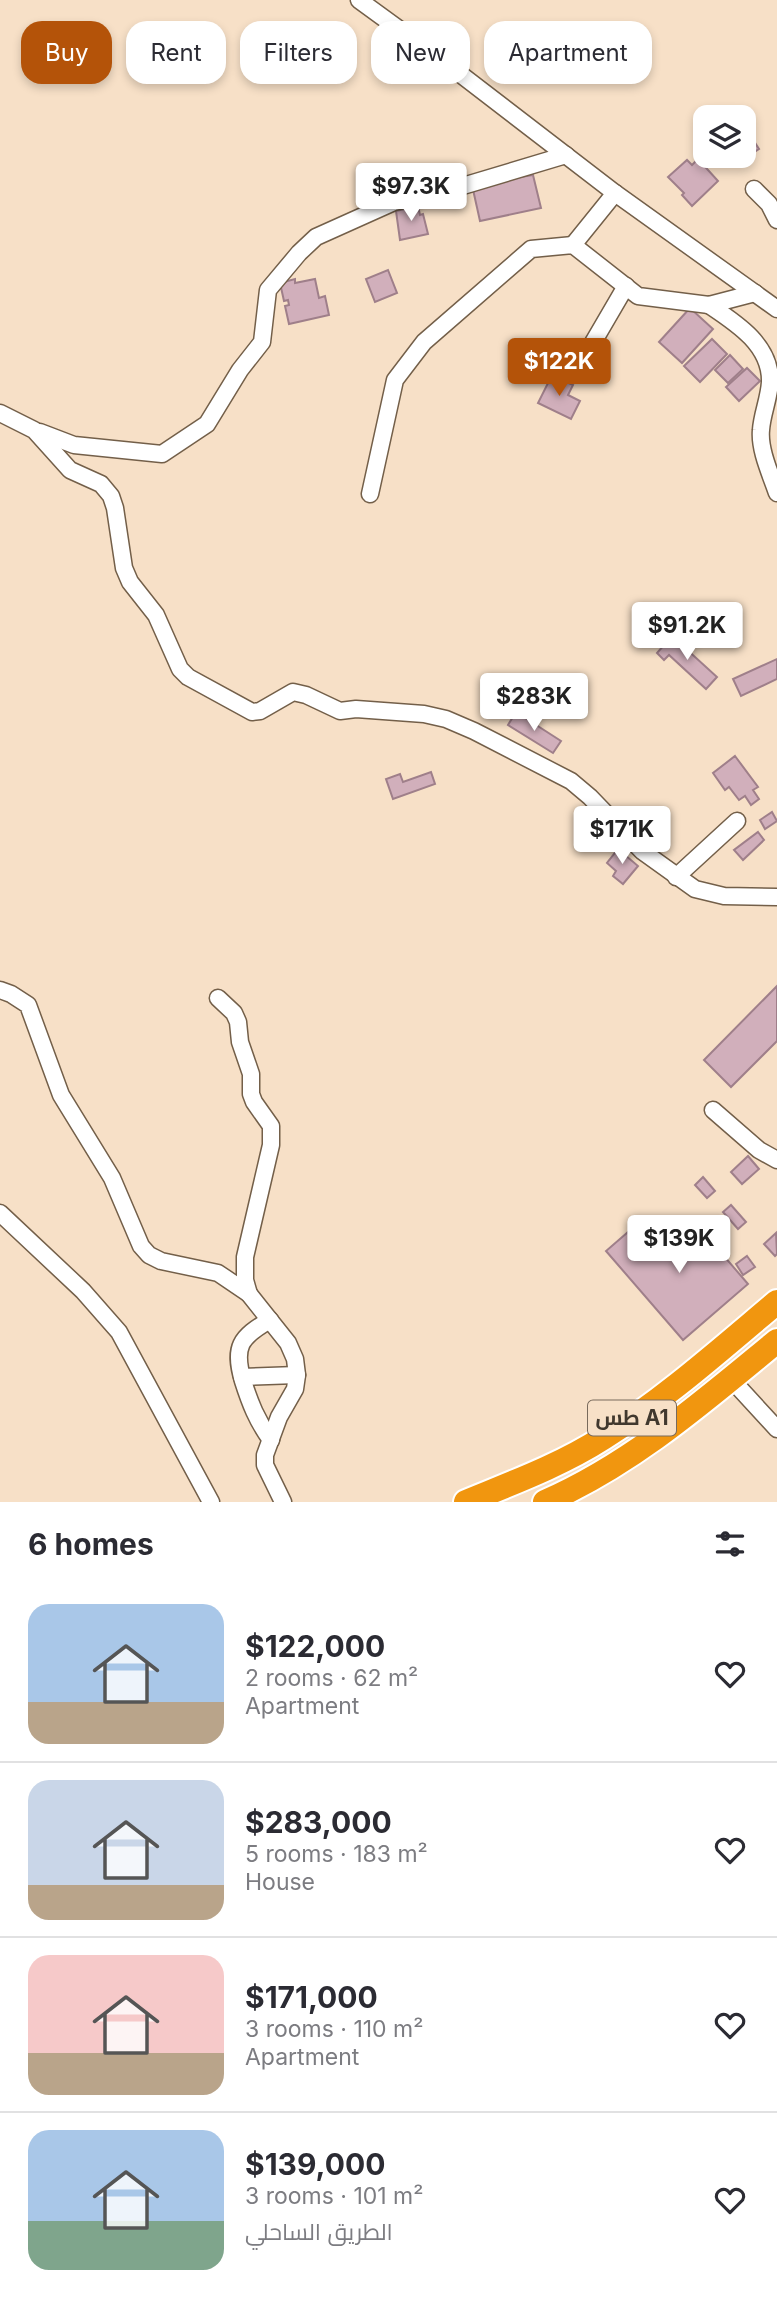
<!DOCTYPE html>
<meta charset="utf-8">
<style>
body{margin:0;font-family:Inter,Cairo,sans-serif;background:#f2f2f3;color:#2b2b33;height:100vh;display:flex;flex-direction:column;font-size:26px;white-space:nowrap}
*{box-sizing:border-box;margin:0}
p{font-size:23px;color:#7c7c81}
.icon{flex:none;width:38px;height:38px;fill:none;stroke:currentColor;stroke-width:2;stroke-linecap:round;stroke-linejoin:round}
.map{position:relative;height:1502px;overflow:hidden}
.side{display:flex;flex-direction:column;background:#fff;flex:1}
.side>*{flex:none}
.banner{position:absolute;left:21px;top:21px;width:735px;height:63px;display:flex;gap:14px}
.controls{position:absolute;left:693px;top:105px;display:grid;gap:14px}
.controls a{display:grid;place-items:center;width:63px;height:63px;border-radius:14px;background:#fff;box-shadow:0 4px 10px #0003;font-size:35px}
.price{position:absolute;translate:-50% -60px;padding:0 16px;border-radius:7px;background:#fff;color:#222;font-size:23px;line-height:46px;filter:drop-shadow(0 2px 4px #0008)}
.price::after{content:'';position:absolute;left:50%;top:42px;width:21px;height:16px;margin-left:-10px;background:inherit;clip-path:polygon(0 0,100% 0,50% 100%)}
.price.active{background:#b45309;color:#fff}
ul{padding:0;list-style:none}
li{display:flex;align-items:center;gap:21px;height:175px;padding:0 28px}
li+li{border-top:2px solid #e1e1e2}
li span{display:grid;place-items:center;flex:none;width:196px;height:140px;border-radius:21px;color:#555}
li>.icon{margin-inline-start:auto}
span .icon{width:84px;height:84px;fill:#fffc;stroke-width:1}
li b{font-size:30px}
h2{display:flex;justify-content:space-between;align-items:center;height:84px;padding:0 28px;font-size:30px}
.tag{padding:0 24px;border-radius:21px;background:#fff;box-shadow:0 4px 10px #0003;font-size:24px;line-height:63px}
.tag.active{background:#b45309;color:#fff}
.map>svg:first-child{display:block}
</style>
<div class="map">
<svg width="777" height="1502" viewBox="0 0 777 1502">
<rect width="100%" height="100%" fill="#f7e0c7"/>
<g fill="#d1afbb" stroke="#9f7f8a" stroke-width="2">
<polygon points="744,131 745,134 748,132 759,149 739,162 735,156 744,156"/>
<polygon points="698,159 718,181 692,206 682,195 684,193 668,177 687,160 692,165"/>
<polygon points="533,175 541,208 480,221 472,185"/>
<polygon points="418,206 420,215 423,214 428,234 400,240 396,211"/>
<polygon points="388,270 397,293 375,302 366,279"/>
<polygon points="295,279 295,283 315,279 319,298 325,296 329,315 289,324 285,306 289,305 288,300 284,301 280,283"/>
<polygon points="690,308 713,329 682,363 659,342"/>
<polygon points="712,339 727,354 700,382 684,366"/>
<polygon points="730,355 743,369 728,383 715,370"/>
<polygon points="747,368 760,381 739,401 726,387"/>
<polygon points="552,375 573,385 568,395 580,401 571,419 538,403"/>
<polygon points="672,636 717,677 706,689 669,655 664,660 657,653"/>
<polygon points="777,659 777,679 741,696 733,679"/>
<polygon points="516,712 561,741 553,753 508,725"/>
<polygon points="735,756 758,787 753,790 759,799 751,805 745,796 739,800 729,787 725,790 713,773"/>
<polygon points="431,772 435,784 393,799 386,779 400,774 403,782"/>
<polygon points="772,812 777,821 765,829 760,820"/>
<polygon points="758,832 764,840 743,860 734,850"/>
<polygon points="618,849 638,866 623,884 613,876 616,871 607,863"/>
<polygon points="777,986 777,1041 731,1087 704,1060"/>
<polygon points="748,1156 759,1169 742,1184 731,1172"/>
<polygon points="703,1177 715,1191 707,1198 695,1185"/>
<polygon points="731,1205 746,1222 738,1229 723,1212"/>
<polygon points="692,1219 748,1284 683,1340 606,1251 635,1226 656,1250"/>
<polygon points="776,1233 777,1254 775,1256 764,1244"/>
<polygon points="747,1256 755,1267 743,1275 736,1264"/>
</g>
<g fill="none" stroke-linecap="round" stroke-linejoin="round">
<g stroke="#735f49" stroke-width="19">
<g id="minor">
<polyline points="359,0 455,70 615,193 777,309"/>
<polyline points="754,189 769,204 777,220"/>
<polyline points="573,245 615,193"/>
<path d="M709,305C736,323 771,345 770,382C769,399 762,414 761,430C759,450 771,475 777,493"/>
<polyline points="577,370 626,286"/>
<polyline points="0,413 34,430 70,470 101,484 111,496 115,508 124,568 130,582 156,615 180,669 188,677 252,712 260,711 293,692 306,695 340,711 356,709 424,714 446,719 474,731 571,781 590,797 642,851 695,889 724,896 777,897"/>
<polyline points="40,432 74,445 162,454 207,424 240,370 262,342 268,290 299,253 316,237 394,202 456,188 566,155"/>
<polyline points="370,494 395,380 424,342 531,249 573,245 638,296 709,305 755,293"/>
<polyline points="676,877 737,821"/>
<polyline points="0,990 11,994 28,1005 61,1095 112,1178 141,1246 149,1255 161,1261 218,1273 249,1294 288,1343 295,1359 297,1375 295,1389 279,1417 265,1455 265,1465 283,1502"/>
<polyline points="218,998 234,1013 238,1022 240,1042 251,1074 251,1094 254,1102 271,1126 271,1145 245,1257 245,1280 249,1294"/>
<polyline points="713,1110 759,1150 777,1160"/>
<polyline points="0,1213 83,1291 119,1332 211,1502"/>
<path d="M270,1320C240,1337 233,1347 243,1381C250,1403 257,1421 271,1440"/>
<polyline points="242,1377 297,1375"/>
<polyline points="731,1379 777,1429"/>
</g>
</g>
<g stroke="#fff" stroke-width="28">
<g id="highway">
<path d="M466,1502C512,1483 561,1465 603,1438C665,1399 721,1349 777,1302"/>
<path d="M545,1502C632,1464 704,1401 777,1341"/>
</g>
</g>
<use href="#minor" stroke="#fff" stroke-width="16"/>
<use href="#highway" stroke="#f1960f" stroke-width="24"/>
</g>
<g text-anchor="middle" stroke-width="5" stroke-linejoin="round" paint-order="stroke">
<rect fill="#f7e0c7" stroke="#786a5c" stroke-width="2" x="588" y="1400.5" width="88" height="35" rx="5"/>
<g font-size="21" font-weight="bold" fill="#41382e">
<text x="632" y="1425">طس A1</text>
</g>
</g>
</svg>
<div class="controls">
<a><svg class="icon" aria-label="layers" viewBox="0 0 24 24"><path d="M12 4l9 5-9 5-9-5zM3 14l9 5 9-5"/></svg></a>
</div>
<b class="price" style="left:411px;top:223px">$97.3K</b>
<b class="price active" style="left:559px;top:398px">$122K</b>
<b class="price" style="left:687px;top:662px">$91.2K</b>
<b class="price" style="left:534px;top:733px">$283K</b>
<b class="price" style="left:622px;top:866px">$171K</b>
<b class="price" style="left:679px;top:1275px">$139K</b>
<div class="banner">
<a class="tag active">Buy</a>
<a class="tag">Rent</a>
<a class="tag">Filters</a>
<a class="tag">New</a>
<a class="tag">Apartment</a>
</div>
</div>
<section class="side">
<h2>6 homes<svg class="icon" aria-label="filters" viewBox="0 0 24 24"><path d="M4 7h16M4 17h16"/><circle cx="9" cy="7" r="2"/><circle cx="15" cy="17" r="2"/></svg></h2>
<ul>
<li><span style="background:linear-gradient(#a9c7e8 70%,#b9a48a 0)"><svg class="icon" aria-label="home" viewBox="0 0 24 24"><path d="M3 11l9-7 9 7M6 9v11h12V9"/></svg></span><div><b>$122,000</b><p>2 rooms · 62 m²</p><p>Apartment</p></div><svg class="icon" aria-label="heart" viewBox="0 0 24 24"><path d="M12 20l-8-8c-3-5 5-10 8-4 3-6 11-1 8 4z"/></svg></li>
<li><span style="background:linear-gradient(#c9d6e8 75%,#b9a48a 0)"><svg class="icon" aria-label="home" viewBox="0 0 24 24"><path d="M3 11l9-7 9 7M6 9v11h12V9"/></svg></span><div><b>$283,000</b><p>5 rooms · 183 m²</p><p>House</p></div><svg class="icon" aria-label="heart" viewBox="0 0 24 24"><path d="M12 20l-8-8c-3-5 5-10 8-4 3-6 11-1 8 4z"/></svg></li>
<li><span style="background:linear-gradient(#f6c9c9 70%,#b9a48a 0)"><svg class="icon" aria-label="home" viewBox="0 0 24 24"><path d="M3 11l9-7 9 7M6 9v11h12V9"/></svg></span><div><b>$171,000</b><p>3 rooms · 110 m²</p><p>Apartment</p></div><svg class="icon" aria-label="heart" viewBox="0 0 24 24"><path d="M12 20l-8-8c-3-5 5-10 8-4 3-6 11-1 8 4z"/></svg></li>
<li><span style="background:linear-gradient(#a9c7e8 65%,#7fa58c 0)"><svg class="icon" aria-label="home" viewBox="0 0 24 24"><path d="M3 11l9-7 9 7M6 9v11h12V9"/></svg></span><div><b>$139,000</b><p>3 rooms · 101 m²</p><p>الطريق الساحلي</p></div><svg class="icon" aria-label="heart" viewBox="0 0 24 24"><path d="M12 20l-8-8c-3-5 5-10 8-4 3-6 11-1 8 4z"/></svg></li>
</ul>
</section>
